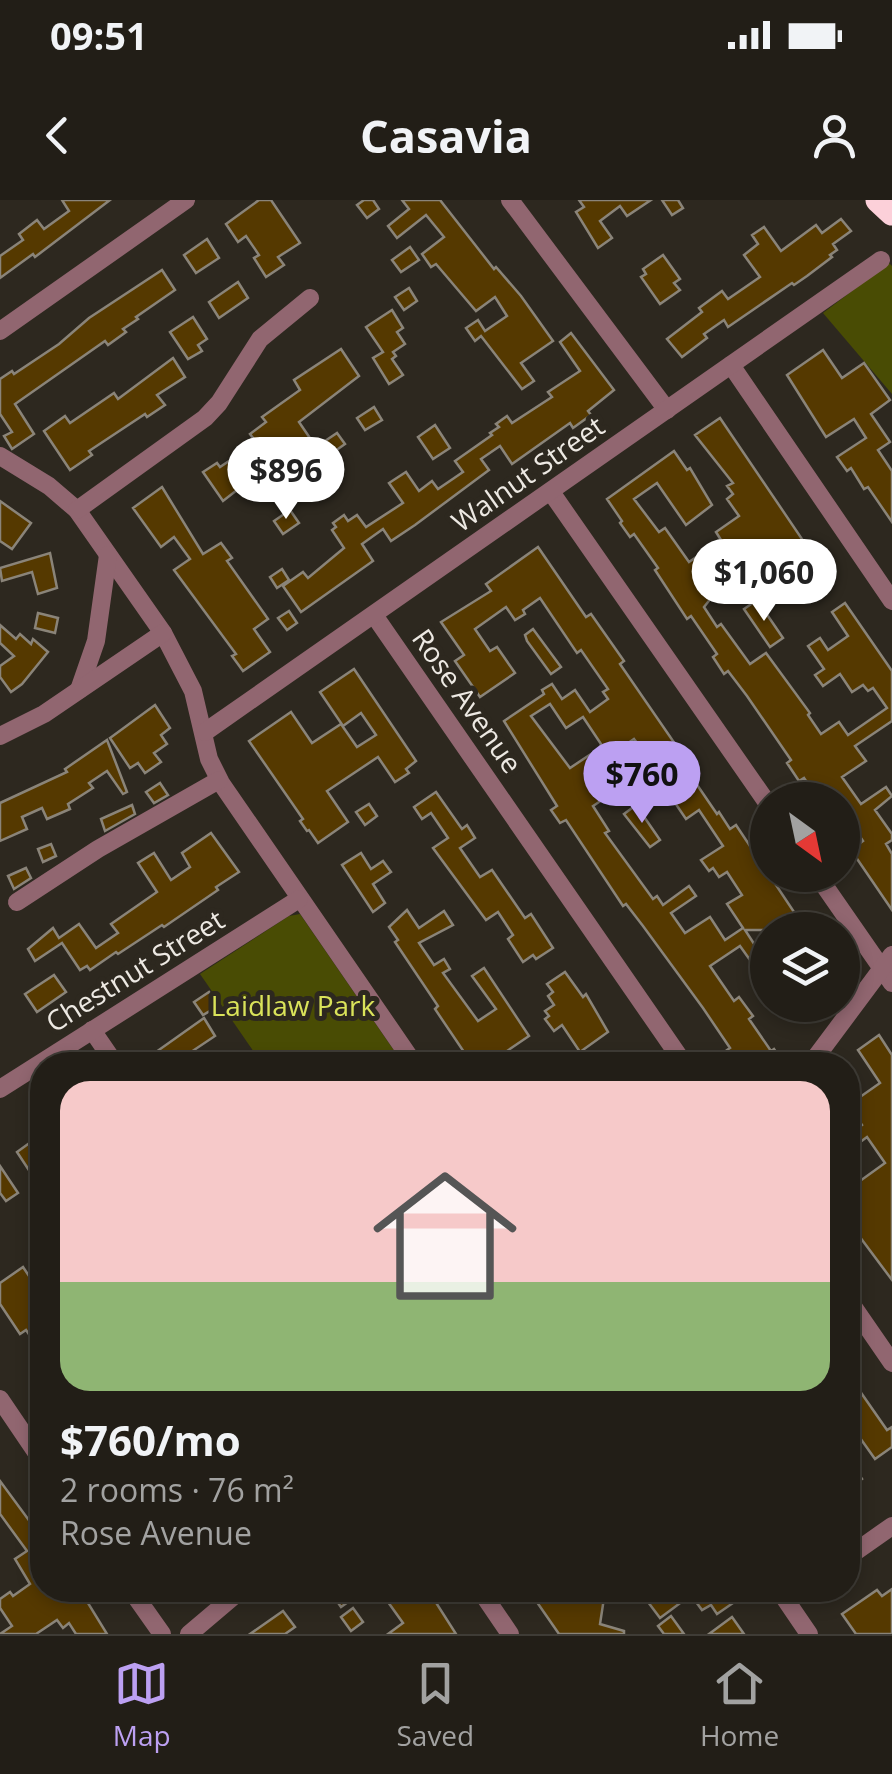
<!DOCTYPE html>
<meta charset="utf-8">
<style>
body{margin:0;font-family:"Open Sans",sans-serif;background:#2e2b24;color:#f1f3f6;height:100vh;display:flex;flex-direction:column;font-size:38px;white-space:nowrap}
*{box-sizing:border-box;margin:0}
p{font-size:32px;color:#a2a2a1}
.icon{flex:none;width:55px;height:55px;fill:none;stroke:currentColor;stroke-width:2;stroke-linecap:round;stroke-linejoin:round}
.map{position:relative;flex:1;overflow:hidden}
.panel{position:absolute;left:30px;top:852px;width:830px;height:550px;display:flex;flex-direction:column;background:#221e17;border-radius:40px;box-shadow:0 5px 15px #0003,0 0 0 2px #3f3c36}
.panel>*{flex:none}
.needle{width:65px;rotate:147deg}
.controls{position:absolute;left:750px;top:582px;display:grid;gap:20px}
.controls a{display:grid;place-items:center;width:110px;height:110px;border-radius:50%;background:#221e17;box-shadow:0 5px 15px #0003,0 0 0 2px #3f3c36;font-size:50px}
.price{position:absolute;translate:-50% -85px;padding:0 22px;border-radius:35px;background:#fff;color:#222;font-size:32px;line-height:65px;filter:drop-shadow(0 2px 5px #0008)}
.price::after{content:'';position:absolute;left:50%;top:60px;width:30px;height:22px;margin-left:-15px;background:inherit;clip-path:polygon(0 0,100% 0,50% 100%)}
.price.current{background:#bca0f2;color:#111}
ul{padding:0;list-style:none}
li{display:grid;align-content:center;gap:20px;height:530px;padding:0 30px}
li span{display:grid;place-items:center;height:310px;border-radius:30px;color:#555}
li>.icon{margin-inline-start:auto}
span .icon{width:180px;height:180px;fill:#fffc;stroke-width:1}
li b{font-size:42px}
.status{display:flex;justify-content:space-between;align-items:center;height:70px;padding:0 50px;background:#221e17;direction:ltr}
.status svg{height:28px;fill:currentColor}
header{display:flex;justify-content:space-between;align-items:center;height:130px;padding:0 30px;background:#221e17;font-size:45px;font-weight:700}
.dock{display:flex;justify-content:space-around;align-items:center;height:140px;border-top:2px solid #3f3c36;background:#221e17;font-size:28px;color:#a2a2a1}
.dock a{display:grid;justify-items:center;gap:5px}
.dock .current{color:#bca0f2}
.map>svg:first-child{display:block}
</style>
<div class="status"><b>09:51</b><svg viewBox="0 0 49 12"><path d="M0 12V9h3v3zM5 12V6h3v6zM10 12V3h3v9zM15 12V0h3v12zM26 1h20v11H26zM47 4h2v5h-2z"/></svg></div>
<header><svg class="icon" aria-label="back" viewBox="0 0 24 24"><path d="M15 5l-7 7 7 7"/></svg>Casavia<svg class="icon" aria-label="person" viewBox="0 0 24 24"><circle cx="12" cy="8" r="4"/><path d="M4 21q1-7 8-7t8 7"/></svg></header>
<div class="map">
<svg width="892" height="1434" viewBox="0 0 892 1434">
<rect width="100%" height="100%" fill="#2d281f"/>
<g fill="#494c04">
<polygon points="889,63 892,66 892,194 823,113"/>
<polygon points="300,714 404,865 263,865 200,774 289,716"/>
</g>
<g fill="#553900" stroke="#8a8479" stroke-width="2.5" fill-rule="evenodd">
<polygon points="62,0 110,0 35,57 33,54 0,78 0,56 23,40 19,34 37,20 44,29 69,11"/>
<polygon points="259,0 271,0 300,43 278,57 284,65 266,77 254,58 259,55 246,36 238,42 226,24"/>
<polygon points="364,0 373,0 379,9 367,18 357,5"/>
<polygon points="402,0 440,0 494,69 496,67 521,96 553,141 521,163 534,181 522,189 481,136 475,141 466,128 478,120 485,131 507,116 495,97 476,111 436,64 431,67 422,54 444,37 426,15 397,38 388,26 409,9"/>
<polygon points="579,0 651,0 627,16 620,6 600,21 612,38 598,48 576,12 584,7"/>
<polygon points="662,0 678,0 683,8 672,15"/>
<polygon points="841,19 851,31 833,44 837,50 830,55 832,57 807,76 794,85 792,83 728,127 724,120 704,134 707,138 682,157 667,139 702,112 699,108 722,91 728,99 760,77 744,55 758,44 752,35 764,27 781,51 816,25 822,33"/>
<polygon points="207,39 219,58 196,73 184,55"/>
<polygon points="410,47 419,60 401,72 392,60"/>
<polygon points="663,55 680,79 674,83 680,90 660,104 641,77 646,74 643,69"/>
<polygon points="162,70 175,90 136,117 138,119 123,129 126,132 108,145 105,141 15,204 34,234 12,249 4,236 12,232 0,214 0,179 12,171 14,174 59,144 89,118"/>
<polygon points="238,82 248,98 219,118 209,102"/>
<polygon points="409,88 417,101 404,110 395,97"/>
<polygon points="392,110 403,128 397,132 405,144 393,152 396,156 392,159 403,175 389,184 373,158 383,152 366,127"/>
<polygon points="193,117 207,139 198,145 202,151 188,159 170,132"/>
<polygon points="571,133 614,190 588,211 591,215 573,228 570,223 512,264 500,246 481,259 489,270 415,325 391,341 383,329 362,344 373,361 301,412 283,386 303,372 308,378 344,348 332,330 336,327 333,323 344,315 348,321 357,315 366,327 403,303 389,283 406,272 419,291 432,281 438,289 463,272 455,261 492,235 490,233 499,227 496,224 507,216 512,223 552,197 548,192 580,171 560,142"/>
<polygon points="341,149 359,176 299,222 316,247 337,233 345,244 314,266 296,239 278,251 296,281 285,288 269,265 223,301 203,272 217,263 220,267 244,251 241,246 253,238 250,234 266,222 262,217 300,190 294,180"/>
<polygon points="823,150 842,178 864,163 890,200 871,214 890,242 878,250 892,271 892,322 868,287 864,289 851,268 847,271 837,257 866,238 854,219 826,237 787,175"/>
<polygon points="173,158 185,177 157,195 165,205 147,217 145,214 89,251 92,255 70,270 44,231 65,216 70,223 114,193 118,199"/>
<polygon points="374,207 382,220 365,230 357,218"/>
<polygon points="720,218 804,342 799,345 816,368 765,406 758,395 784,377 766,352 741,369 728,351 696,373 712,397 704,407 717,427 721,424 750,464 766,453 810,513 808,515 821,534 839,522 848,535 887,508 873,488 868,491 863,485 852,492 840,474 823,486 815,475 824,469 808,446 820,438 828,450 848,436 832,412 845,403 892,471 892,521 855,546 866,561 842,577 861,604 886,587 892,596 875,610 892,634 892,640 886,644 892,654 892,710 851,650 863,641 851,623 842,629 842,600 819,600 804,578 799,581 787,563 791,560 747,496 728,471 724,474 713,457 717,454 691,416 687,419 655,370 658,368 634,334 630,337 620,323 622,321 607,299 674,251 687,270 690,268 712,305 686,325 657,283 634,299 659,332 665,328 689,362 721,340 716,332 739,316 727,299 733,294 727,286 733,283 695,235"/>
<polygon points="435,225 450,248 433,259 418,237"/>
<polygon points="162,287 203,354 221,343 232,358 227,361 268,419 254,429 270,452 243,471 232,456 236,454 174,370 190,359 174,337 161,347 133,308"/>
<polygon points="0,301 31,323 12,349 0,341"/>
<polygon points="290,310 299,323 283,334 274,321"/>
<path d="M538,347L586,417L591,414L624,461L620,464L695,573L691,576L717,614L719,612L730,629L736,625L806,730H745L760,753L750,760L740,746L710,766L734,801L739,797L753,816L749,819L771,851L774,849L785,865H737L727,850L730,848L703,808L643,726L626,704L623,706L566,620L560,623L551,610L557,606L504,521L544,494L542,490L552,484L562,499L575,490L590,512L608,499L603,492L608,489L581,450L577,453L540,398L523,410L525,414L515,420L506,407L475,429L490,451L497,447L515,473L480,497L455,461L464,455L441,422L491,391L486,384ZM550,504L566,528L583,517L601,544L600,548L570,568L531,516ZM634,539L666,580L647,593L630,568L614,579L602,561ZM626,584L644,611L669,594L686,619L699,610L723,646L701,660L709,671L713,668L719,677L727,672L742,695L727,704L743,728L725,740L710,717L685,733L671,713L696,696L689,686L663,705L657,696L653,699L605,633L609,631L593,606Z"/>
<polygon points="50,353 57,388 38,394 32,372 2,381 0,368"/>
<polygon points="282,369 289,380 277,388 270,377"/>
<polygon points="736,372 743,383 731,391 724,381"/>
<polygon points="757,400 783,438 770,447 744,409"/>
<polygon points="289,411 297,423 287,430 278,418"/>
<polygon points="38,413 58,418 55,433 35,428"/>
<polygon points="0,425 16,439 20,434 31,444 33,439 48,452 22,484 11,492 0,477 0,466 14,456 0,443"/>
<polygon points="533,429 561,467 551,474 527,441 525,435"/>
<polygon points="354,469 416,561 406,569 409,573 395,582 378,557 327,591 348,622 318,643 309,630 307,631 300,621 303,619 249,541 291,512 312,543 341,524 357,547 376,535 361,513 343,526 320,492"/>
<polygon points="155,505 170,528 161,535 167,544 154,553 161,562 145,573 138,563 130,568 110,538"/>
<polygon points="107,540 127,592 123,594 107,571 89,583 93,588 68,604 70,609 47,619 42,608 22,617 27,629 0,641 0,603 67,572 65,569"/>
<polygon points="160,583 168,595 154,603 146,592"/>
<polygon points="436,592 462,629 467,625 475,638 460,648 480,677 492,670 525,718 531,714 553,748 536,759 533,755 523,762 508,739 513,735 498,712 486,720 433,648 448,638 431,613 422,619 414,607"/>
<polygon points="369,604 377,616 365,625 356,612"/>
<polygon points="132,605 135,614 105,631 101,619"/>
<polygon points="636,605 660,640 650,647 624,614"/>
<polygon points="211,633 239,672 216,687 218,690 164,727 162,725 118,754 116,752 90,770 87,766 80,770 62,743 35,761 28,749 53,728 59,738 79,724 96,748 118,733 111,724 157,692 138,663 154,653 171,680 190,667 182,653"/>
<polygon points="51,644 56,656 43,662 38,649"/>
<polygon points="361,653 371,669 383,661 391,672 373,684 385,703 373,712 342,665"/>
<polygon points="26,668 31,678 14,689 8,676"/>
<polygon points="407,710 419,728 444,711 453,725 419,743 434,765 444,759 450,769 443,773 478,821 496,809 472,776 484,768 529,836 507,851 516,865 474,865 466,855 435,809 438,806 395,742 398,740 389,727"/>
<polygon points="565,772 583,797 586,794 608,832 580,852 562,825 554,831 545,819 549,816 545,811 554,805 548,796 553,792 547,784"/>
<polygon points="54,775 66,792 37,812 25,794"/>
<polygon points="209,792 218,806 203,815 194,802"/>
<polygon points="204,818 215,836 188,854 195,865 165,865 156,852"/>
<polygon points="879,835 892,855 892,1080 848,1021 848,982 857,976 860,981 885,963 867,937 848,951 848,936 862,925 848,905 848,878 860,897 880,883 858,850"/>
<polygon points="42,934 42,990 17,952"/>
<polygon points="0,966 18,993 6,1001 0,993"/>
<polygon points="23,1067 29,1076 36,1071 42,1081 36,1088 42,1097 42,1153 26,1130 20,1134 0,1104 0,1083"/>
<polygon points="848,1174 887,1230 892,1227 892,1247 875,1259 848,1221"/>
<polygon points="848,1258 862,1279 848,1289"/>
<polygon points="0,1281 42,1338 42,1390 80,1390 107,1434 76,1434 69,1423 63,1428 57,1420 36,1434 0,1434 12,1426 0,1408 0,1399 10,1392 13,1396 30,1384 15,1359 27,1351 0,1314"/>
<polygon points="892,1389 892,1434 856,1434 842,1414 877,1390 882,1396"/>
<polygon points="329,1390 365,1390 341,1407"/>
<polygon points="391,1390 428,1390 456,1434 388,1434 403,1423 383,1395"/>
<polygon points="539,1390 576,1390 580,1395 604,1398 600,1424 624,1431 624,1434 559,1434 532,1395"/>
<polygon points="639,1390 723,1390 733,1403 717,1414 711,1405 702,1410 691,1395 660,1418"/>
<polygon points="353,1408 363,1422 351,1431 341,1417"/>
<polygon points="283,1411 295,1427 285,1434 250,1434"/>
<polygon points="671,1416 684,1434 664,1434 658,1426"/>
<polygon points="732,1417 744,1434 709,1434"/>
</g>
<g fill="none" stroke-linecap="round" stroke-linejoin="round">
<g stroke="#916670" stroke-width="18">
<polyline points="510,0 667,210"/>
<polyline points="0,131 186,0"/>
<polyline points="731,165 892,401"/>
<polyline points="0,256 49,286 77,310 163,433 193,491 209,559 221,583 415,865"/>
<polyline points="551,292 768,604"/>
<polyline points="77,310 205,218 219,203 260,139 310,98"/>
<polyline points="374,415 685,865"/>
<polyline points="79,490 96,441 108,355"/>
<polyline points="205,532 881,60"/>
<polyline points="0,536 44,514 163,433"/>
<polyline points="817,675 892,783"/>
<polyline points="17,702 98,649 219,580"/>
<polyline points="92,830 116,865"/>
<polyline points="810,865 892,755"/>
<polyline points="0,889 299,699"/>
<polyline points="848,1099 892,1163"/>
<polyline points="0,1199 42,1261"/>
<polyline points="848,1357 892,1326"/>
<polyline points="131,1390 162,1434"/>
<polyline points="480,1390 510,1434"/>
<polyline points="779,1390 809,1434"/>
<polyline points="189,1434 241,1390"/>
</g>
<polyline stroke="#fcd0d9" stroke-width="25" points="878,0 892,13"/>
</g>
<g text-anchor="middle" stroke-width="10" stroke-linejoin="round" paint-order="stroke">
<g font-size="28" fill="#ede9e3" stroke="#2d281f">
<text transform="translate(528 274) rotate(-35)" y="10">Walnut Street</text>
<text transform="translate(467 501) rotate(55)" y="10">Rose Avenue</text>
<text transform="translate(135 771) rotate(-32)" y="10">Chestnut Street</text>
</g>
<g font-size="28" fill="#dae35a" stroke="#2d281f">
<text x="293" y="816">Laidlaw Park</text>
</g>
</g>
</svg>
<div class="controls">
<a><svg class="needle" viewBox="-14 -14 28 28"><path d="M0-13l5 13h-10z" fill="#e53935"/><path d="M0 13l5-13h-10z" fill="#a2a2a1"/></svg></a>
<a><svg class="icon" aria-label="layers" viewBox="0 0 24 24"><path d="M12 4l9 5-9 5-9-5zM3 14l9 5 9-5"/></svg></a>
</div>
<b class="price" style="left:286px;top:322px">$896</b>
<b class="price" style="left:764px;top:424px">$1,060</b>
<b class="price current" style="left:642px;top:626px">$760</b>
<section class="panel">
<ul>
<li><span style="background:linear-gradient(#f6c9c9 65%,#8fb573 0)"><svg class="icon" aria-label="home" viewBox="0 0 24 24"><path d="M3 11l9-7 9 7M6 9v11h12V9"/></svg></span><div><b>$760/mo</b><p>2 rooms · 76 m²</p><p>Rose Avenue</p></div></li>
</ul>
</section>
</div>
<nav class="dock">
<a class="current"><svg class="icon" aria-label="map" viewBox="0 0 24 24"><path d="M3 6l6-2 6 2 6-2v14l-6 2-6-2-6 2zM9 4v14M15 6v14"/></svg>Map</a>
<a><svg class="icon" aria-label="saved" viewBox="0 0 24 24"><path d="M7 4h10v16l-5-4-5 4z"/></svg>Saved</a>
<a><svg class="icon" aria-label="home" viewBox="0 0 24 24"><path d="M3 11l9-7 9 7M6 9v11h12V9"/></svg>Home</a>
</nav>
